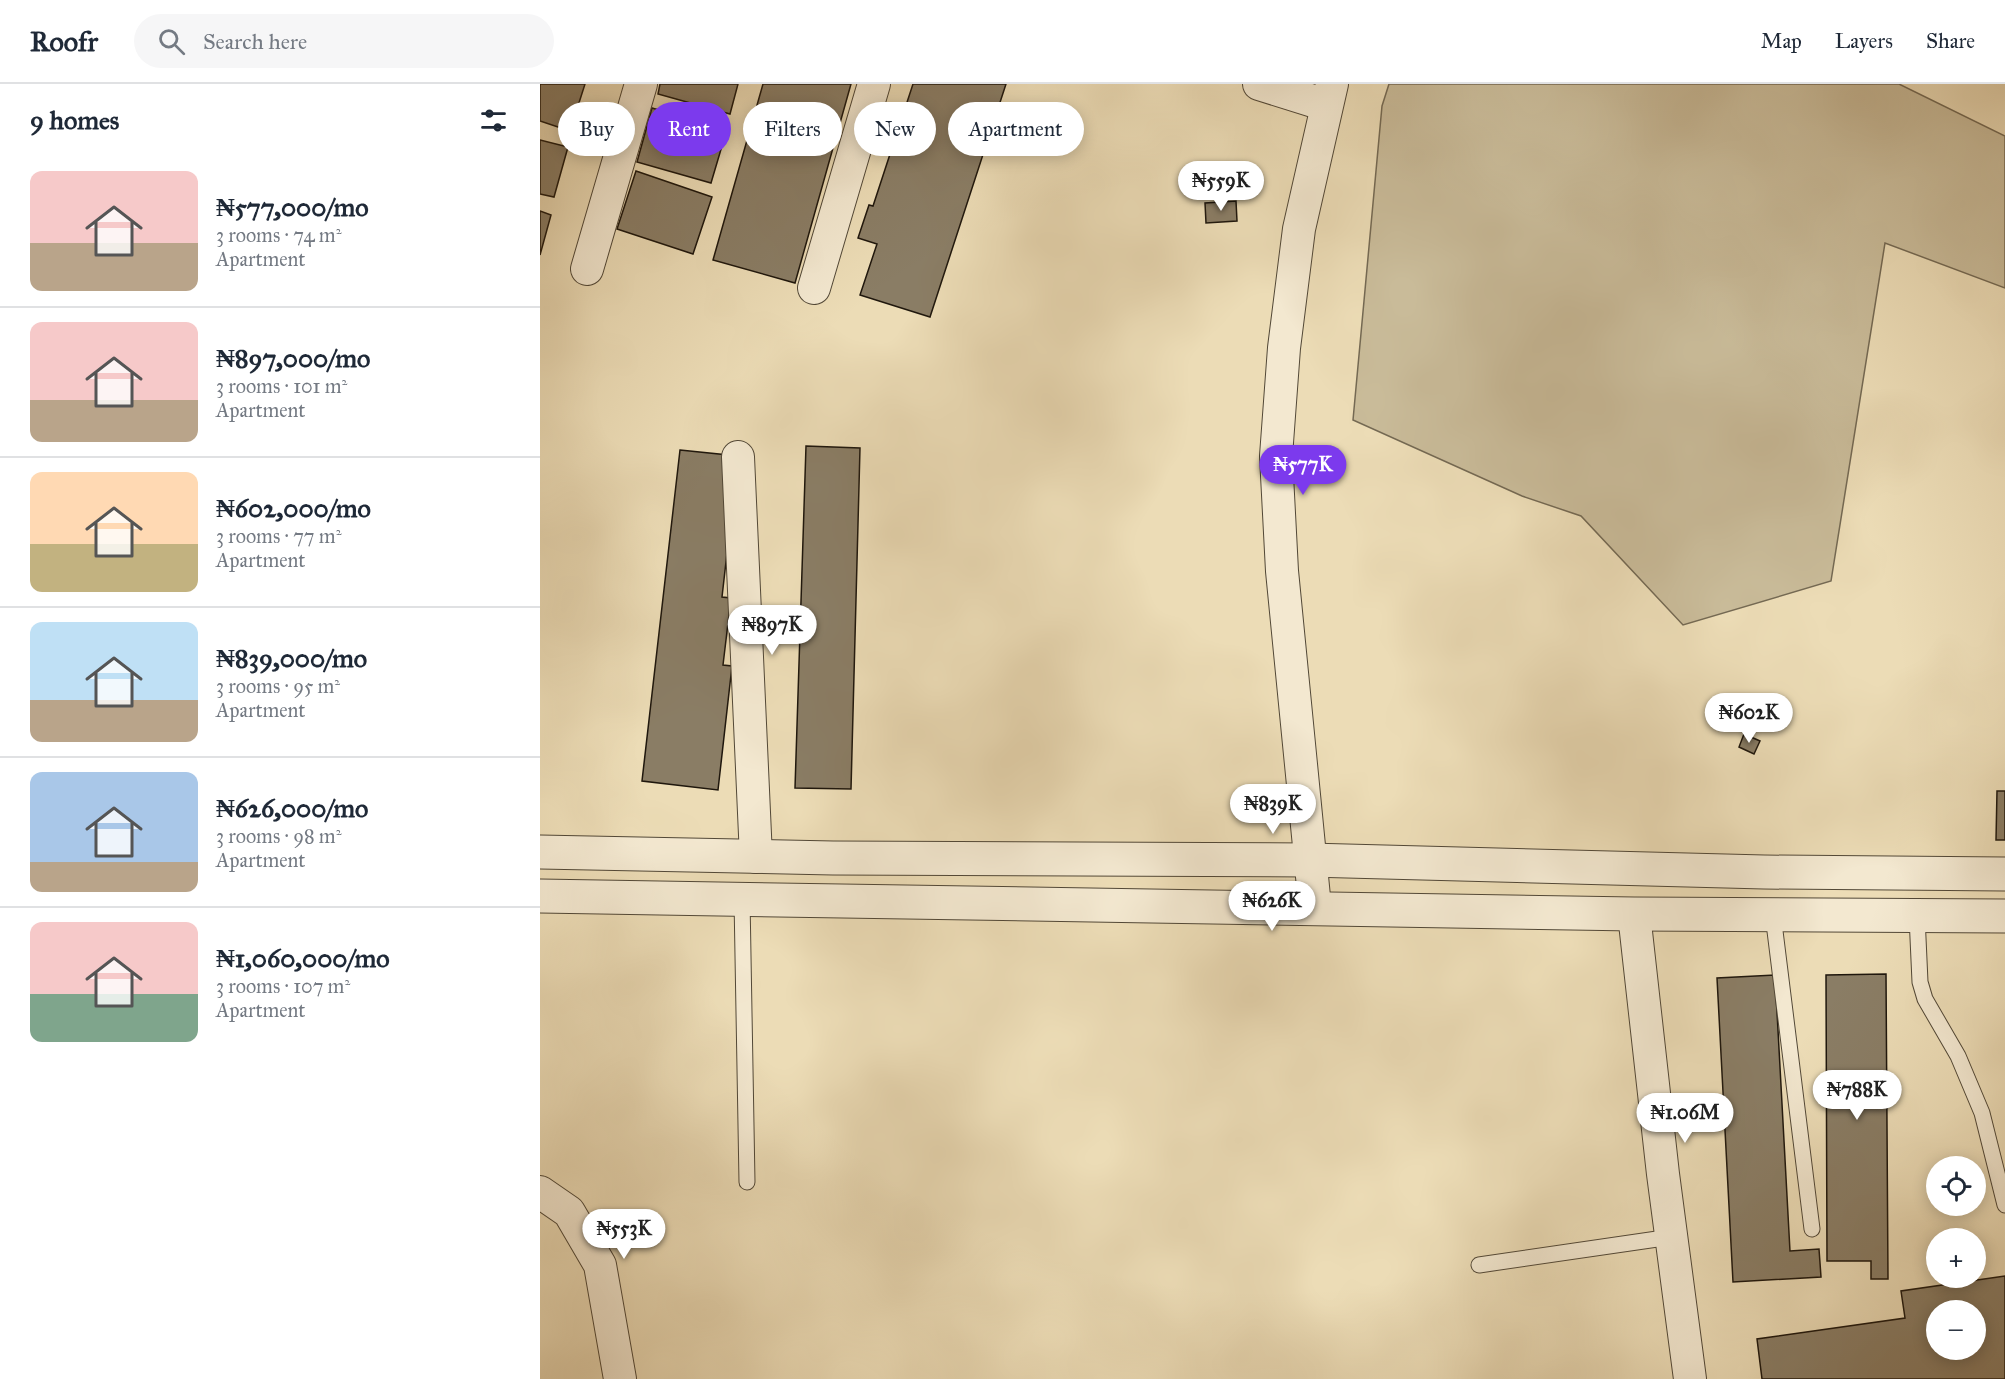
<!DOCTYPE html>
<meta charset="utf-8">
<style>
body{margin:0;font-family:"IM FELL Great Primer",serif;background:#f6f6f7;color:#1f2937;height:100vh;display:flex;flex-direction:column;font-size:22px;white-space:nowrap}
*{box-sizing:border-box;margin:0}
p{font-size:20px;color:#747a83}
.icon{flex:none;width:33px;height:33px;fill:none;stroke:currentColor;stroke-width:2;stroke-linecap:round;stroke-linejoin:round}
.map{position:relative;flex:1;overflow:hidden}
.sheet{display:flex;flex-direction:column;background:#fff;width:540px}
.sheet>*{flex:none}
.hud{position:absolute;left:18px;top:18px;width:570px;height:54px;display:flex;gap:12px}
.buttons{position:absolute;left:1386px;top:1072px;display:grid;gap:12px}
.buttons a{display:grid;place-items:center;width:60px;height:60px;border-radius:50%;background:#fff;box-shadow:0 3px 15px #0003;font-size:30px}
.price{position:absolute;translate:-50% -51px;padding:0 14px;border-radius:21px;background:#fff;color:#222;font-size:20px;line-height:39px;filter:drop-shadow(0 2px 3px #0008)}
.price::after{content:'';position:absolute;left:50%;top:36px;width:18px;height:14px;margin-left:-9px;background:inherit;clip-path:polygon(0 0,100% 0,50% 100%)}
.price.selected{background:#7c3aed;color:#fff}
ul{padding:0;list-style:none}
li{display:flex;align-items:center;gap:18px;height:150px;padding:0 30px}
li+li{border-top:2px solid #e0e1e3}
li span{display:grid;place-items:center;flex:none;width:168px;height:120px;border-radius:12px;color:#555}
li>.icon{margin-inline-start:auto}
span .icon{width:72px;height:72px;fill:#fffc;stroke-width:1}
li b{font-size:26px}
h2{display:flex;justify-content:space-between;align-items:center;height:72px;padding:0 30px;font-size:26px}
.tag{padding:0 21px;border-radius:27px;background:#fff;box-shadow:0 3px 15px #0003;font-size:21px;line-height:54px}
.tag.selected{background:#7c3aed;color:#fff}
header{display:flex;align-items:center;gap:36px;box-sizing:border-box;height:84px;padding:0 30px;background:#fff;border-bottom:2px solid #e0e1e3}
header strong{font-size:28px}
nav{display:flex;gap:33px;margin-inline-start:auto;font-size:21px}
.search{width:420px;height:54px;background:#f6f6f7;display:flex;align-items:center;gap:15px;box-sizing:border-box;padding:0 21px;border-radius:33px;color:#747a83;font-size:22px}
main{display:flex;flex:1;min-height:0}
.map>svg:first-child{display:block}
</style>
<header>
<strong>Roofr</strong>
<div class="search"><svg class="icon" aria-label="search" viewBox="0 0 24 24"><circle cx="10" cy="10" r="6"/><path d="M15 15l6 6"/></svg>Search here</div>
<nav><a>Map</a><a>Layers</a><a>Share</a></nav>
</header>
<main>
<section class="sheet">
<h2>9 homes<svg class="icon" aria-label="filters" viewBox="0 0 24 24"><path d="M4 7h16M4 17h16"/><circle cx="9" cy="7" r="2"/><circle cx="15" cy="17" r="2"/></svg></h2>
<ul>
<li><span style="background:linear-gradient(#f6c9c9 60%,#b9a48a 0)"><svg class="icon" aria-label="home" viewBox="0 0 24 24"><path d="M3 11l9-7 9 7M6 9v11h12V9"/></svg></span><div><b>₦577,000/mo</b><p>3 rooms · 74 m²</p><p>Apartment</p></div></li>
<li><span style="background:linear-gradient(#f6c9c9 65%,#b9a48a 0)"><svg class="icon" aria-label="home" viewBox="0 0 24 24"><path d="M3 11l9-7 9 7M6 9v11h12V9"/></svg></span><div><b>₦897,000/mo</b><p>3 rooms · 101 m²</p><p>Apartment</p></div></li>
<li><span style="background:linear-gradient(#ffd9b3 60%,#c2b280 0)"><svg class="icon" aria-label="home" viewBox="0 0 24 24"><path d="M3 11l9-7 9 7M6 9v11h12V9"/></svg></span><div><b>₦602,000/mo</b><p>3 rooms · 77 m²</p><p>Apartment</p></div></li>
<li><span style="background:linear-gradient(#bfe0f5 65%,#b9a48a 0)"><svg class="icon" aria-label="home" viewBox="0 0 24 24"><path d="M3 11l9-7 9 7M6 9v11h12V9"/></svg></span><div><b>₦839,000/mo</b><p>3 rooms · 95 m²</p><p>Apartment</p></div></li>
<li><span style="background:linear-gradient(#a9c7e8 75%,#b9a48a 0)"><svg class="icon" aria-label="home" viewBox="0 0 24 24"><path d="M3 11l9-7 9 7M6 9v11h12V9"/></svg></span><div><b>₦626,000/mo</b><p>3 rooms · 98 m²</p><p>Apartment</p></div></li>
<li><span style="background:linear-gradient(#f6c9c9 60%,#7fa58c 0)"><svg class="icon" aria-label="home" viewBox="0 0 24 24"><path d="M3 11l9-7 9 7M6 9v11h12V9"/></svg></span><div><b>₦1,060,000/mo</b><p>3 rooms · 107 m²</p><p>Apartment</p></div></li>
</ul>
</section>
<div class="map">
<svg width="1465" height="1295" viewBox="0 0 1465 1295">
<rect width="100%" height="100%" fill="#ecdcb6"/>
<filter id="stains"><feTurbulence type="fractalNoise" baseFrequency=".00333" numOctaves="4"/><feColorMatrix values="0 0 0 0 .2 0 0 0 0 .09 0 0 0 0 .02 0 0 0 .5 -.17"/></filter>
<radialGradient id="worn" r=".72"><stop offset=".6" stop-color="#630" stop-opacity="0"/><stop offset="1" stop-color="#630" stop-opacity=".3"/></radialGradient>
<polygon fill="#c9bb99" stroke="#746953" stroke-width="1.5" points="849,0 1359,0 1465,52 1465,204 1345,159 1291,497 1143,541 1041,432 982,412 813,336 842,22"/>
<g fill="#8a7d65" stroke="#1f170d" stroke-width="1.5" fill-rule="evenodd">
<polygon points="0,0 45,0 30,47 0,37"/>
<polygon points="120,0 198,0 190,30 118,10"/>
<polygon points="223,0 311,0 255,199 173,176"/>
<polygon points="373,0 466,0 390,233 320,211 337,160 318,154 329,121 333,122"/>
<polygon points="112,24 187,45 171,99 97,78"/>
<polygon points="0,56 28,63 14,113 0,110"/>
<polygon points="96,87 172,113 153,170 77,145"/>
<polygon points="696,117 697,137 666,139 665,119"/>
<polygon points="0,127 11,131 0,171"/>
<polygon points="266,362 320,364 311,705 255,704"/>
<polygon points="140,366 198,372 182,513 191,514 183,581 192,582 178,706 102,697"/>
<polygon points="1204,650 1220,657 1214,670 1199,663"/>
<polygon points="1457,707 1465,707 1465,756 1456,756"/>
<polygon points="1346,890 1348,1195 1331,1195 1331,1177 1287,1177 1286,891"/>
<polygon points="1235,891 1250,1167 1279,1165 1281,1193 1193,1198 1177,894"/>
<path d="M1465,1192V1295H1222L1217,1255L1365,1234L1361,1207ZM1396,1227H1436V1266H1396Z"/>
</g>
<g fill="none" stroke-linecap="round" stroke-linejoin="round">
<g stroke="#524837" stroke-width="17">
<g id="service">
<polyline points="202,815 207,1098"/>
<polyline points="1233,831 1272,1145"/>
<polyline points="1377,832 1380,898 1385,915 1418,972 1442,1029 1465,1121"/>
<polyline points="939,1181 1131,1153"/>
</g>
</g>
<g stroke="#524837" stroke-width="34">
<g id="minor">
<polyline points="719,0 786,21"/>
<polyline points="47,185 101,0"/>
<polyline points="274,204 334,0"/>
<polyline points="198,373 216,773"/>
<polyline points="775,823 742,487 736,372 744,264 759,145 792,0"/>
<polyline points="1094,830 1123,1090 1150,1295"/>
<polyline points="0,1108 29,1128 60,1181 80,1295"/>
</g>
</g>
<g stroke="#524837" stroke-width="35">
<g id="tertiary">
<polyline points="0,768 293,774 769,776 1224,788 1465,790"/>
<polyline points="0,812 1094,830 1465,832"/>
</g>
</g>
<use href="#service" stroke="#f3e8d0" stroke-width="15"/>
<use href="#minor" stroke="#f3e8d0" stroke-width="32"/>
<use href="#tertiary" stroke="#f3e8d0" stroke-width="33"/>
</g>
<rect width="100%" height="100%" filter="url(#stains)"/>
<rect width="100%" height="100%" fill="url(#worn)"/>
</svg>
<div class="buttons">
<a><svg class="icon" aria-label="locate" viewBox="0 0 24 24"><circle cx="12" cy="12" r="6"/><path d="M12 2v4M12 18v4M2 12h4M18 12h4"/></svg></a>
<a>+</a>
<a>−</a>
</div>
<b class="price" style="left:681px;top:128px">₦559K</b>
<b class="price selected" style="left:763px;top:412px">₦577K</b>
<b class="price" style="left:232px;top:572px">₦897K</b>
<b class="price" style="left:1209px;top:660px">₦602K</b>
<b class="price" style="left:733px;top:751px">₦839K</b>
<b class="price" style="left:732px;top:848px">₦626K</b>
<b class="price" style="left:1317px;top:1037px">₦788K</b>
<b class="price" style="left:1145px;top:1060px">₦1.06M</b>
<b class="price" style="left:84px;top:1176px">₦553K</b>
<div class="hud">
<a class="tag">Buy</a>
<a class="tag selected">Rent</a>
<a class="tag">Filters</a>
<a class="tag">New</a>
<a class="tag">Apartment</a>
</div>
</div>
</main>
